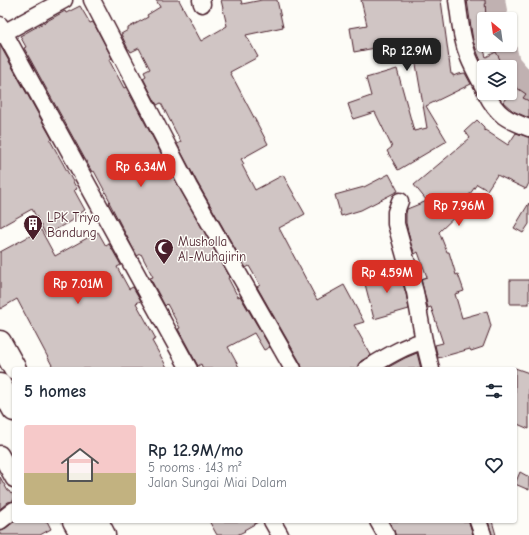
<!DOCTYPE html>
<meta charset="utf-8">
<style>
body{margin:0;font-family:"Comic Neue",sans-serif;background:#f6f6f7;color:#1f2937;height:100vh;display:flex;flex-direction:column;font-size:15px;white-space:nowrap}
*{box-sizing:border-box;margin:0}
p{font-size:13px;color:#747a83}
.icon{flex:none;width:22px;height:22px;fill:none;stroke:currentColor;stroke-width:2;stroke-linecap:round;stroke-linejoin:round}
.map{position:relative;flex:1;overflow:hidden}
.panel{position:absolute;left:12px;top:367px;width:505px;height:156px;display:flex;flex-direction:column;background:#fff;border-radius:4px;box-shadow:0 1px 3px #0004}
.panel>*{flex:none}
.needle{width:26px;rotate:331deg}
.tools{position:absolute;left:477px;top:12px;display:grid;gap:8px}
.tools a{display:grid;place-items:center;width:40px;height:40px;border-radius:4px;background:#fff;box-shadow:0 1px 3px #0004;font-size:20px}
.price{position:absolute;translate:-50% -34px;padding:0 9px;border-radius:8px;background:#d93025;color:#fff;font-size:13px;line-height:26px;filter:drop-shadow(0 1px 2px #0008)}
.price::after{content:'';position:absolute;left:50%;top:24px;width:12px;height:9px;margin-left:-6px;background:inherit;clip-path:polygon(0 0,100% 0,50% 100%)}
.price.selected{background:#222;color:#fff}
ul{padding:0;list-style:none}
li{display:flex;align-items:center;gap:12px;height:100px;padding:0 12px}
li+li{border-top:1px solid #e0e1e3}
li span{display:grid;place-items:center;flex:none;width:112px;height:80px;border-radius:4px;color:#555}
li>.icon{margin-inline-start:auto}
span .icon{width:48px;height:48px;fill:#fffc;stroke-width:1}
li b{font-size:17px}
h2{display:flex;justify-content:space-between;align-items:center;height:48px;padding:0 12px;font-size:17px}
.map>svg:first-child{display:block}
</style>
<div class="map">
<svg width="529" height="535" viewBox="0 0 529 535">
<rect width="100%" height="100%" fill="#fdfcf7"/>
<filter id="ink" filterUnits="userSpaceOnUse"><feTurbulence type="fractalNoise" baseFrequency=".025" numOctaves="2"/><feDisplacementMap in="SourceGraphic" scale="8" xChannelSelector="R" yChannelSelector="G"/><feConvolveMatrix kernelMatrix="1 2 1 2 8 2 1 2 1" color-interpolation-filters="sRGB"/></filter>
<g filter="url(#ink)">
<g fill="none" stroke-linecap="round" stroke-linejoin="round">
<g stroke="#c0b1b1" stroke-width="25">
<polyline points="493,0 493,3 496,19"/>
<polyline points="503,45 508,64 529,88"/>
</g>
</g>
<g fill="#d0c5c4" stroke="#4a1f2b">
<polygon points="156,0 179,0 201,41 227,26 221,0 241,0 242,4 262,0 277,0 283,27 246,35 258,57 230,72 268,144 241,159 244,164 242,165 255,190 283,175 305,214 279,228 317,300 344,285 364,322 354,325 371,355 361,361 358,365 357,369 302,369 301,364 257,287 260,285 249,266 246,268 197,182 177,144 181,142 161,103 157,105 143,78 146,76 144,72 150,69 139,48 131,52 129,49 128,49 121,34 128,30 128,28 148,17 147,15 160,7"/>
<polygon points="361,0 441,0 451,74 453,74 453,76 458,74 465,73 471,84 426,106 447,141 398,170 387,151 392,147 375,112 353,119 348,104 371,96 366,78 397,69 414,131 427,128 412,41 354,52 350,28 367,25"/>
<polygon points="467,0 485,0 486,19 484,19 484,31 479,32 486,57 496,52 504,67 484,68 478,54 473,41"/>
<polygon points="80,6 90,23 93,22 112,58 109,60 124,88 126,87 181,191 230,277 228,278 238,297 240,296 270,347 264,350 254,333 228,347 240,369 203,369 201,364 198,366 178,329 180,328 167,304 165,306 150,278 153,277 141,254 137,256 109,202 110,201 94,171 92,172 24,48 26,47 20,36 65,11 66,13"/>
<polygon points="0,45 52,139 50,140 77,189 74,190 85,210 76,216 76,218 46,235 32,209 0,227"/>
<polygon points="514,86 526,94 523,98 529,101 529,118 513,111 503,102"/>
<polygon points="477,120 484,127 484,131 485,130 508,145 516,133 529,137 529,183 526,189 497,175 487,190 477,184 460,208 462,210 439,232 447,252 449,252 456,275 458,274 464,291 455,294 462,318 487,311 491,326 483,347 471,351 470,349 438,358 435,345 443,343 431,307 428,308 421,279 427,277 418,252 415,254 411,244 406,223 406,214 407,209 427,201 414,185 470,138 465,131"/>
<polygon points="389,174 398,191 361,210 341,216 335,195 364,187"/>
<polygon points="529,203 529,224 523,233 514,228"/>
<polygon points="41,230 55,256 98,232 106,246 109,244 121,265 117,267 129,289 133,287 141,301 136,303 156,339 152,341 168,369 54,369 17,299 0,309 0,252"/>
<polygon points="399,270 406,294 409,309 374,319 364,280"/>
<rect x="510" y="280" width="19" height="24"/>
<polygon points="417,353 421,369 385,369 405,358"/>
<polygon points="515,368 529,373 529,429 515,423"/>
<polygon points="520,472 529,477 529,490 515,484"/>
<polygon points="0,477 8,491 9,491 11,494 14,492 14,501 8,502 0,509"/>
<polygon points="15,521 47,521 51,529 40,535 0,535 0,530 6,528"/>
<polygon points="209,521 260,521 244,530 245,531 237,535 217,535"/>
<polygon points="389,521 469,521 473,535 395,535 394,530"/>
<polygon points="488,521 492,521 496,535 492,535"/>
</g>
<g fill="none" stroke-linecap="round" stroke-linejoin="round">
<g stroke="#4a1f2b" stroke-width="19">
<g id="minor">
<polyline points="92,0 189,187 293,369"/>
<polyline points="201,0 202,4"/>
<path d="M457,0C460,19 461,39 469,58C473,68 479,78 484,88"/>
<polyline points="0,25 189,369"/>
<polyline points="0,35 64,0"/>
<path d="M486,93C497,115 507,120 529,128"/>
<polyline points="400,201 396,212 396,224 415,292 424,341"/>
<path d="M366,369C385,358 403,346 424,341L431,369"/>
<polyline points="0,454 14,479"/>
<polyline points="0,521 14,510"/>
<polyline points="272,521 280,535"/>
<polyline points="378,521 386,535"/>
<polyline points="478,521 483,535"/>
</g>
</g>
<g stroke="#4a1f2b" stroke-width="25">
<g id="highway">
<polyline points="0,342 15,369"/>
<polyline points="0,385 14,410"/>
<polyline points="74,521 82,535"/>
<polyline points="97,521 104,535"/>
</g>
</g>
<use href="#minor" stroke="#fdfcf7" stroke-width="16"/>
<use href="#highway" stroke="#fdfcf7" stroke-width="22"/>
</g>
</g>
<defs>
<g id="building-pin" transform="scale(1)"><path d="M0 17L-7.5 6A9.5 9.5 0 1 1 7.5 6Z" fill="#4a1f2b" stroke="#fdfcf7"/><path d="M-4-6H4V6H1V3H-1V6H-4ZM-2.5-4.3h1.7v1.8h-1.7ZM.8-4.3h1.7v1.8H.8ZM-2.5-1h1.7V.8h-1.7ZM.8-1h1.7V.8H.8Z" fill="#fff"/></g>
<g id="mosque-pin" transform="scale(1)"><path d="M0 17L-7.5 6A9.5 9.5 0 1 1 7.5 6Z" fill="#4a1f2b" stroke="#fdfcf7"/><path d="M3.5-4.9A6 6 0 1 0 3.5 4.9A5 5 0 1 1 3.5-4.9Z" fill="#fff"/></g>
</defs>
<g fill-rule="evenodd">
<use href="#building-pin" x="33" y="224"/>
<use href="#mosque-pin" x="164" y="248"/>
</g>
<g text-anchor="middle" stroke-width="3" stroke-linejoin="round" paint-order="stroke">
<g font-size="13" fill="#4a1f2b" stroke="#fdfcf7" text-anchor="start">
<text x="47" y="222">LPK Triyo<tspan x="47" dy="15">Bandung</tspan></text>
<text x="178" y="246">Musholla<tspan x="178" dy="15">Al-Muhajirin</tspan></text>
</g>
</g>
</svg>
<div class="tools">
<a><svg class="needle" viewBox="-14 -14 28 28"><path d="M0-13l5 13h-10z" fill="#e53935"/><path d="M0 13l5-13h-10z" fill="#747a83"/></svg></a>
<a><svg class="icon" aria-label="layers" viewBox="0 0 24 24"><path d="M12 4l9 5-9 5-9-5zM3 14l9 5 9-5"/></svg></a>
</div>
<b class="price selected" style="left:407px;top:72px">Rp 12.9M</b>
<b class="price" style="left:141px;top:188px">Rp 6.34M</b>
<b class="price" style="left:459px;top:227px">Rp 7.96M</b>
<b class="price" style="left:387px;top:294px">Rp 4.59M</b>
<b class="price" style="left:78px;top:305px">Rp 7.01M</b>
<section class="panel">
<h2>5 homes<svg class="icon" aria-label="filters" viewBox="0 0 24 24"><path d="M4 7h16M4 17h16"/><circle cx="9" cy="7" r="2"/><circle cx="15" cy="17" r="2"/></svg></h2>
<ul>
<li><span style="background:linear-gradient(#f6c9c9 60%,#c2b280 0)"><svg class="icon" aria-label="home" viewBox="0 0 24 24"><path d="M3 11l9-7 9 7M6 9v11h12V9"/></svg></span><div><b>Rp 12.9M/mo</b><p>5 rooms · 143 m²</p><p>Jalan Sungai Miai Dalam</p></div><svg class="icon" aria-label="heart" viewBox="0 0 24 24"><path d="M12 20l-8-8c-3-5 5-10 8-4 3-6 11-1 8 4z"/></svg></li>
</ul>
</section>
</div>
